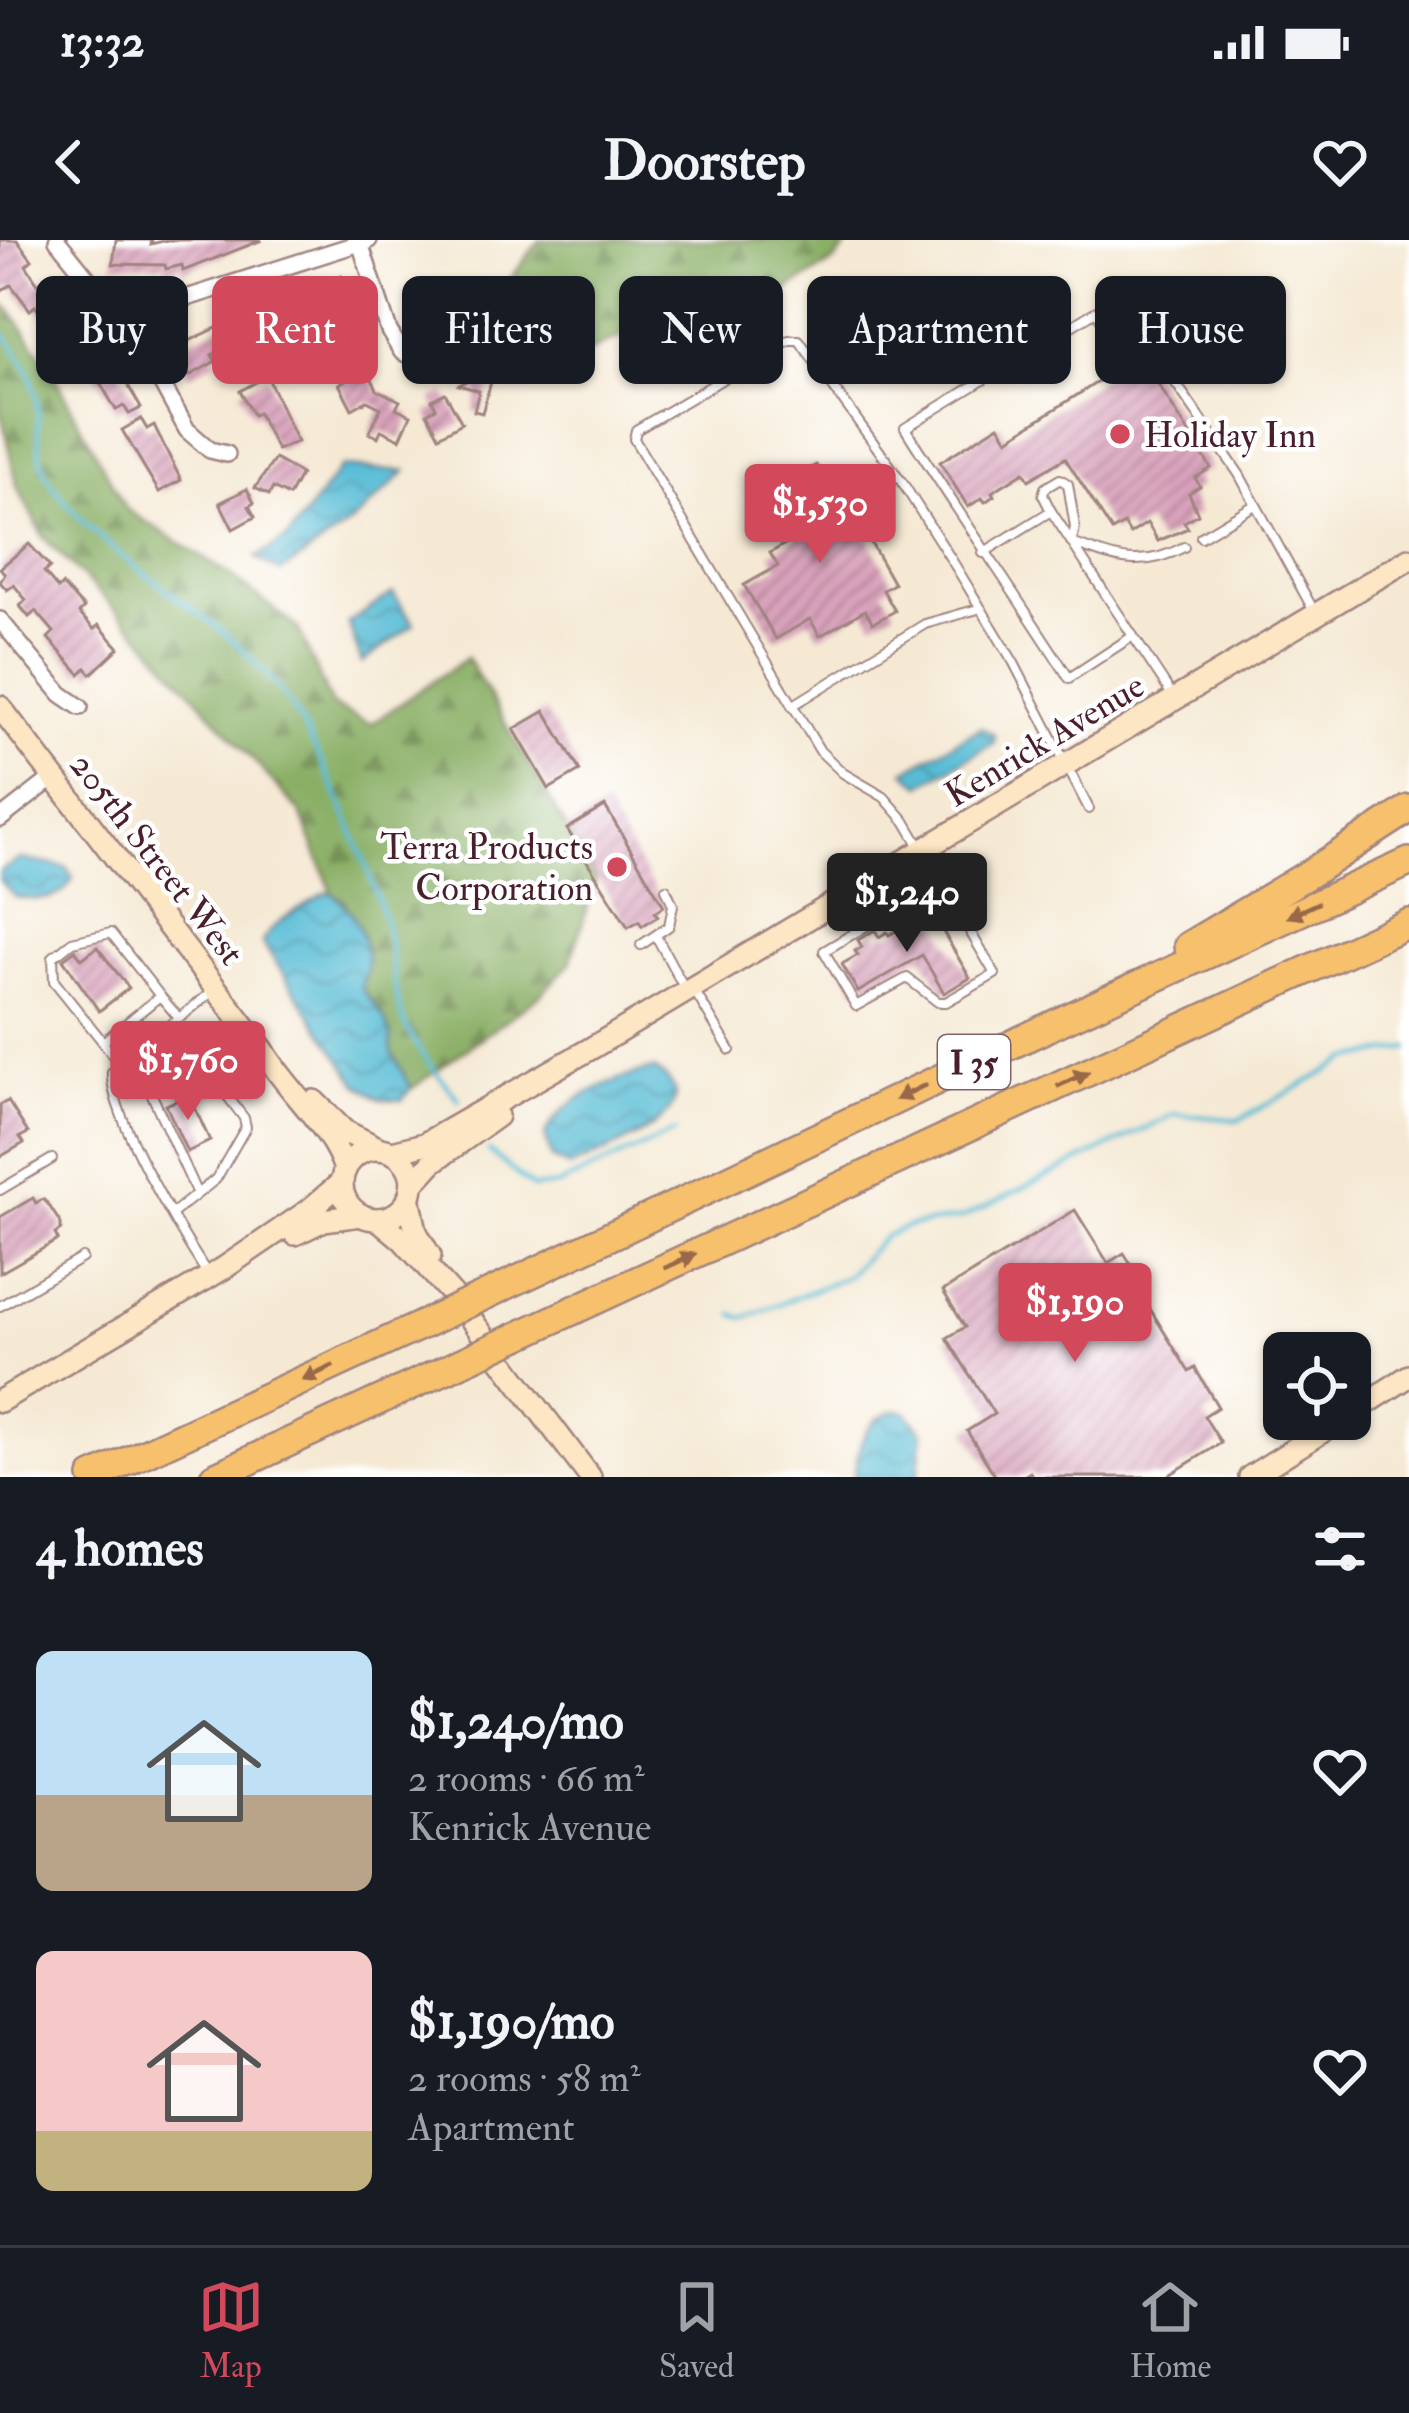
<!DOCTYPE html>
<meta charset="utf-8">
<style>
body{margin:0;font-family:"IM FELL Double Pica",serif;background:#20242c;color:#f1f3f6;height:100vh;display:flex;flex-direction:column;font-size:45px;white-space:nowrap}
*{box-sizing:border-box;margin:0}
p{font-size:39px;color:#9ea1a6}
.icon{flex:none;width:66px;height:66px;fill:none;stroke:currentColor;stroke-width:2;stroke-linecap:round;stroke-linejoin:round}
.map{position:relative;height:1237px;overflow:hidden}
.drawer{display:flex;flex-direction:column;background:#171b24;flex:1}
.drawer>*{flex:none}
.guide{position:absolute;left:36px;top:36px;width:1338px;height:108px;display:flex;gap:24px}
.tools{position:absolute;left:1263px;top:1092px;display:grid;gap:24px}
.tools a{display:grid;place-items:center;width:108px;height:108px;border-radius:18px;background:#171b24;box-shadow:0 3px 9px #0004;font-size:60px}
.price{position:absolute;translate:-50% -102px;padding:0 27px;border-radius:12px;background:#d1495b;color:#fff;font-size:39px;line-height:78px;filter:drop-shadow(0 3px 6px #0008)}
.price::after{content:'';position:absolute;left:50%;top:72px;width:36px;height:27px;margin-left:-18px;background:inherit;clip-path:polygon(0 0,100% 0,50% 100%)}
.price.active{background:#222;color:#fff}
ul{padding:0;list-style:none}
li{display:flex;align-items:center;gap:36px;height:300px;padding:0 36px}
li span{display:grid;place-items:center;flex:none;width:336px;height:240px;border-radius:18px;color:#555}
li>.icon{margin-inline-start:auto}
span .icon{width:144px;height:144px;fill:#fffc;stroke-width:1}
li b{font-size:51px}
h2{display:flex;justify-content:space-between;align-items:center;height:144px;padding:0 36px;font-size:51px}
.tag{padding:0 42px;border-radius:18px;background:#171b24;box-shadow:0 3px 9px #0004;font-size:42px;line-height:108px}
.tag.active{background:#d1495b;color:#fff}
.status{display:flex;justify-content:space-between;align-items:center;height:84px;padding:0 60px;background:#171b24;direction:ltr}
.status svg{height:33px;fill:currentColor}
header{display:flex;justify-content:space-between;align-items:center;height:156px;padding:0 36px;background:#171b24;font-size:54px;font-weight:800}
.tabs{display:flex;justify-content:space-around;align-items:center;height:168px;border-top:3px solid #363941;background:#171b24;font-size:33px;color:#9ea1a6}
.tabs a{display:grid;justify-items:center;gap:6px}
.tabs .active{color:#d1495b}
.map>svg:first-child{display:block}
</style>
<div class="status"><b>13:32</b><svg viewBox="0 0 49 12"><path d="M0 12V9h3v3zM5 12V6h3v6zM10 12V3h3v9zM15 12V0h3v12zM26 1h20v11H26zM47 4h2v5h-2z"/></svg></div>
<header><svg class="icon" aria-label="back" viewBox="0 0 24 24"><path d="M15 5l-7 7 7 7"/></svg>Doorstep<svg class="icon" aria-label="heart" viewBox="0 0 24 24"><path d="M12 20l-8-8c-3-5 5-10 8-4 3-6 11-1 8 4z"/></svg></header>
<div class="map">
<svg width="1409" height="1237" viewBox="0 0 1409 1237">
<defs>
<pattern id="forest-firs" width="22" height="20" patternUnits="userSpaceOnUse" patternTransform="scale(3)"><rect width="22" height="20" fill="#89af65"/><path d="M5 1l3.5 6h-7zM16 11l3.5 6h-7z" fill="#728e53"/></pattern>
<pattern id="water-waves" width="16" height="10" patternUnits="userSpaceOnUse" patternTransform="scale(3)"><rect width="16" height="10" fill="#57bcd5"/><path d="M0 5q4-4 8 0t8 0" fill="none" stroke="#4a98ad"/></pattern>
<pattern id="building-hatch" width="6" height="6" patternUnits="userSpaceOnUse" patternTransform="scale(3)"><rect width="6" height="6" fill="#d9a3bc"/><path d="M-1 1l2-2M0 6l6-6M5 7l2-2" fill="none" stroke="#b28499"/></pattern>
</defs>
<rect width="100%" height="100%" fill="#fff"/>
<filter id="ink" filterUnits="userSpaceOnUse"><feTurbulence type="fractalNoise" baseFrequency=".00833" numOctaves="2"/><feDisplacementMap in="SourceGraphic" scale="24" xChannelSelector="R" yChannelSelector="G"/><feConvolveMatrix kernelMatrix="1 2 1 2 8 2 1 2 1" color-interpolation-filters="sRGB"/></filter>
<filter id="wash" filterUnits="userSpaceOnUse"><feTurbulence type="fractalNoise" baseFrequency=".004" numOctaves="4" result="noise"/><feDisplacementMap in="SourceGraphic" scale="48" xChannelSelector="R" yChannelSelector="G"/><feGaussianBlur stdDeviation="2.7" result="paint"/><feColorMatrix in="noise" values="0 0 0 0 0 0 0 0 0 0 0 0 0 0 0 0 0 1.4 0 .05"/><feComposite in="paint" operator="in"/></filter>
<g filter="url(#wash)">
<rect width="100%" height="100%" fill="#f5e9d4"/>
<g fill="url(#forest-firs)" stroke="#6a6748" stroke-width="3">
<path d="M540,0H851L835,21L782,53C762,46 747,41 726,45C668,58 580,142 524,114L505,46Z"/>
<polygon points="0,62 12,72 52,132 126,269 230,335 298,388 332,466 371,484 467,418 596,639 570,723 539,756 411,849 391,810 384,778 361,747 345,662 332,653 301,573 137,391 43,297 17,246 0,168"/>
</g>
<g fill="url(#water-waves)" stroke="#506e80" stroke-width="3">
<polygon points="341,227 406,231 354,281 281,332 256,318 288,298"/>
<polygon points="393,353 414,384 362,423 348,383"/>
<polygon points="981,487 994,495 994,503 921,545 905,531"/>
<path d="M20,619L66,627L73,638C63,662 37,661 15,657L0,641V631Z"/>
<path d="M325,653H332C359,673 376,717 361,747L384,778L391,795V810L411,849L402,860L380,859L357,843L262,702C274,680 303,667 325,653Z"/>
<path d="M654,829C723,871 600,913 570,927L552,919L545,895C562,857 616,838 654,829Z"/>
<path d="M898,1170L906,1172L923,1192L918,1237H854C859,1206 863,1177 898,1170Z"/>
</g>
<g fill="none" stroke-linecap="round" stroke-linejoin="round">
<g stroke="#57bcd5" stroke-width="4.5">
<path d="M0,89C17,109 34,133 37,161C40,201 32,219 60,255C132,346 243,377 303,486C335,545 364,614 384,679C394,713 391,753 406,786C418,813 441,837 459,860"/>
<polyline points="489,911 533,948 558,945 675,892"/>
<polyline points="733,1074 744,1078 846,1037 885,996 909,986 962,978 1175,874 1239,880 1349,819 1409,808"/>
</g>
</g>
<g id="blocks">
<g fill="url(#building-hatch)">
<polygon points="0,0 17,0 32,20 26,25 38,44 44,39 77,82 81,78 102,100 141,168 129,174 124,166 116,170 76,101 69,107 35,66 30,70 11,45 0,51"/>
<polygon points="116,0 152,0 151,4 167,0 262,0 183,31 182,25 166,29 165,25 113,24"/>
<polygon points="341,36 347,53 340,56 348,79 354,77 361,106 333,117 312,52"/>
<polygon points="284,58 295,86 270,95 262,74 270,71 268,64"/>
<polygon points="241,71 248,86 243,88 248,99 212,115 216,121 189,136 178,116 187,111 183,104 229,82 227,77"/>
<polygon points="489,75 495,102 484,104 479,120 496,125 482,173 474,171 479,151 459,145 472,138 457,134 465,109 460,89 467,87 466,80"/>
<polygon points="1140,115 1211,228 1195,238 1200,246 1189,253 1198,274 1184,282 1188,288 1158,301 1147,283 1130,294 1124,284 1112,291 1065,218 1029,240 1024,232 992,252 994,256 985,262 982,258 968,267 940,222 999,185 1008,199"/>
<polygon points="365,124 377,150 400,161 396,168 411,175 400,199 381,190 378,197 369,193 381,168 367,161 352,169 339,144 353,137 350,132"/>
<polygon points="267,136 297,202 277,210 258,173 253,175 240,151"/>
<polygon points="445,153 462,183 439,196 427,173 436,168 432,160"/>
<polygon points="141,179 147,189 154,185 181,240 159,252 122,190"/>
<polygon points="275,219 301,234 289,256 273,248 269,255 255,248"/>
<polygon points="816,225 857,295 864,291 894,344 883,350 895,371 873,383 865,370 820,396 810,379 776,399 744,345 778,326 770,313 802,294 776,248"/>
<polygon points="247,249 254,263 249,266 255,277 233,289 220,263"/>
<polygon points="29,304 50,327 44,332 58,349 62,345 84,368 79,373 94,389 99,385 119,408 91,434 86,428 80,434 48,398 54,392 36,371 29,377 20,366 26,360 14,345 7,350 0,342 5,334 0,328"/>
<polygon points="545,471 580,531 549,549 514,489"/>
<polygon points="605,566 664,666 655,672 658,676 642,686 639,681 628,687 567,589"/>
<polygon points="931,671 970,738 944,753 922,715 858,752 842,724 858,715 855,711 862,707 858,700 875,690 879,697 887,692 889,695"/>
<polygon points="97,707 129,748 99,771 63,719 75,710 82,719"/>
<polygon points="189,855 210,901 187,912 166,865"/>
<polygon points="8,861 28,893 20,897 24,903 0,917 0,865"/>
<polygon points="33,958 36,963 43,959 48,964 61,984 61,990 55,994 58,1000 0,1033 0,977"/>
<polygon points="1075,970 1108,1023 1124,1013 1145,1048 1139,1051 1189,1132 1195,1128 1218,1167 1204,1176 1221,1203 1166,1237 1033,1237 1030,1232 1022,1237 996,1237 967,1191 994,1174 947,1098 965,1087 943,1051"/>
</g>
</g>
</g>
<g filter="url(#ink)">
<use href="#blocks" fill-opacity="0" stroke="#a08480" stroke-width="3"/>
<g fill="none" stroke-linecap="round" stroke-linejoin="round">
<g stroke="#a08480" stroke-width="12">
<g id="lane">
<path d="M1051,271L1043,255L1045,248L1060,239L1068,244L1075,287L1072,303C1115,319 1141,330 1184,307"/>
<polyline points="1201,297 1253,266"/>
<polyline points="983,313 1051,271 1133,396"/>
<path d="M1172,455L1133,396L1069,438C1015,353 958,273 905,188L1096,71L1118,106L1141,93L1239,234L1315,373"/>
<polyline points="792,466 925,384 978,369"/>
<polyline points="940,642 824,711 856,766 907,738 938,762 946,762 995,734 905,581 884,557 843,533 820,511 634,199 636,190 789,100 799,100 902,242 956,327 1014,423 1089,569"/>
<polyline points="656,696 686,751"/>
<polyline points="641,705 669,686 673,665 666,649"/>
<polyline points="694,750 730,810"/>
<polyline points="103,802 54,741 53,717 72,702 111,693 160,756"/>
<polyline points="130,817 147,844 177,820 197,816 244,878 246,887 216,939 172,974"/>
<polyline points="120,825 103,802 160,756 179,778"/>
<polyline points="147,844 197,954"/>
<polyline points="0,950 52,919"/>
<path d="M208,1035C183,996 108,874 112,832L213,751"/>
<polyline points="0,1066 82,1018"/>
</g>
</g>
<g stroke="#a08480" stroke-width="20">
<g id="street">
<polyline points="57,0 94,46 136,63 171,63 369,0"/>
<polyline points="360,3 389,91 402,112 419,120"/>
<polyline points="136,63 138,100 187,190 210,210 227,214"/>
<polyline points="0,380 61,454 80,467"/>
<polyline points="0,579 54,537"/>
</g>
</g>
<g stroke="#a08480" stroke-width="26">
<g id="secondary">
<path d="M0,467L263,810C285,849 334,889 345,930"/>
<polyline points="314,861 344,891 380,909"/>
<circle cx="377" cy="944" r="35"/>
<polyline points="392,912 424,904 590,809 1409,319"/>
<polyline points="411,946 433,922 497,876"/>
<polyline points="409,956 416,992 430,1016"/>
<polyline points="378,979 403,1000 455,1058 590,1237"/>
<polyline points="295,994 324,980 361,975"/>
<polyline points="0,1161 224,1028 308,971 342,942"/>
<polyline points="1350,1174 1409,1136"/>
<polyline points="1250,1237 1342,1179"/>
</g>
</g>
<g stroke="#a08480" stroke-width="32">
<g id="highway">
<polyline points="1188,706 1312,632 1409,569"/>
<polyline points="541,1029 1061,781 1409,622"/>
<polyline points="574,1070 1409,683"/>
<polyline points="93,1237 424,1084"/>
<polyline points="214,1237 447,1129"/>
</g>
</g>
<use href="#lane" stroke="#fff" stroke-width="8"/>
<use href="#street" stroke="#fff" stroke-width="15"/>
<use href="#secondary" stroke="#fce6c4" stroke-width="21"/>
<use href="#highway" stroke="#f7c06c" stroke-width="27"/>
<g stroke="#a08480" stroke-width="32" stroke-linecap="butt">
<g id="highway-bridge">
<polyline points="424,1084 541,1029"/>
<polyline points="447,1129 574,1070"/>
</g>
</g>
<use href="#highway-bridge" stroke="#f7c06c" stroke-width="27"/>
</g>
<defs><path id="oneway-solid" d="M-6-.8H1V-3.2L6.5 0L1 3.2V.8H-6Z" transform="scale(3)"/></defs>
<g fill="#986748">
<use href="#oneway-solid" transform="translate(1303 670) rotate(155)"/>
<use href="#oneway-solid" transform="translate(1073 839) rotate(-25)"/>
<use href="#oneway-solid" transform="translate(911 852) rotate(154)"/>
<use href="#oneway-solid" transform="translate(680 1021) rotate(-25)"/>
<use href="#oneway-solid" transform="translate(318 1133) rotate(155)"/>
</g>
</g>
<g fill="#d1495b" stroke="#fff" stroke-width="4.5">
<circle cx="1120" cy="194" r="12"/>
<circle cx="617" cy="627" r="12"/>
</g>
<g text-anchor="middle" stroke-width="9" stroke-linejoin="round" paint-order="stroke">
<rect fill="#fff" stroke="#80626b" stroke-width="3" x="938" y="795" width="72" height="54" rx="9"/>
<g font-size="33" font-weight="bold" fill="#4a1f2b">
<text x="974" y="834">I 35</text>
</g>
<g font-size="36" fill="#4a1f2b" stroke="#fff" text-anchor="start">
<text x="1144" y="207">Holiday Inn</text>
<text x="593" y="619" text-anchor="end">Terra Products<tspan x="593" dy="41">Corporation</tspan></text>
</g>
<g font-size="36" fill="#4a1f2b" stroke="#fff">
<text transform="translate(1044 499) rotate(-31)" y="13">Kenrick Avenue</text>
<text transform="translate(158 618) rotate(52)" y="13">205th Street West</text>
</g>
</g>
</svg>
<div class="tools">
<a><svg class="icon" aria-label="locate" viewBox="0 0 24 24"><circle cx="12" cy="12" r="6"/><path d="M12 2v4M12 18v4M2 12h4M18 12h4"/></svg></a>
</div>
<b class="price" style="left:820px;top:326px">$1,530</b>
<b class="price active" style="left:907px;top:715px">$1,240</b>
<b class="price" style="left:188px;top:883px">$1,760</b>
<b class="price" style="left:1075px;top:1125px">$1,190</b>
<div class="guide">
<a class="tag">Buy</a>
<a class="tag active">Rent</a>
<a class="tag">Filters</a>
<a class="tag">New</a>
<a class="tag">Apartment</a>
<a class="tag">House</a>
</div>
</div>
<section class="drawer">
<h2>4 homes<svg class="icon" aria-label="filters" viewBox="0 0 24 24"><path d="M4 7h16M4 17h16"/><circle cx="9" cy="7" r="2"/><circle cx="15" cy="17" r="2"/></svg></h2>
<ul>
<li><span style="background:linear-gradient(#bfe0f5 60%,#b9a48a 0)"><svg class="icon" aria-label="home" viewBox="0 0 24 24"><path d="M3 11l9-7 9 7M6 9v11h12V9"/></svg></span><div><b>$1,240/mo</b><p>2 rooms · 66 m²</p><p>Kenrick Avenue</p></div><svg class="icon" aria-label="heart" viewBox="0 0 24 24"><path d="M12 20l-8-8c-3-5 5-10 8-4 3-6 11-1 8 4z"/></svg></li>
<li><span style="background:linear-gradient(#f6c9c9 75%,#c2b280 0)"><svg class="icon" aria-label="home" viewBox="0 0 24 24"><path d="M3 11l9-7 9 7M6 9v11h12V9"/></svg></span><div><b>$1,190/mo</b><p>2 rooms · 58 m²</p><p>Apartment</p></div><svg class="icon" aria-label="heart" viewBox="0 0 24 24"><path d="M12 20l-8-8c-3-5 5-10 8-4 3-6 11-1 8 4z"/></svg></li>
</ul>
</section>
<nav class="tabs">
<a class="active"><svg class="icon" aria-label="map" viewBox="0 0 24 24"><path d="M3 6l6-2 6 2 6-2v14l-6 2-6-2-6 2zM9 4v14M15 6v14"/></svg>Map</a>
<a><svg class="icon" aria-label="saved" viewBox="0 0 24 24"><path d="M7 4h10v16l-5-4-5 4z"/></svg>Saved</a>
<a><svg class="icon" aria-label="home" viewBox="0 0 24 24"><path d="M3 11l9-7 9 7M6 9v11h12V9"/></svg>Home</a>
</nav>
